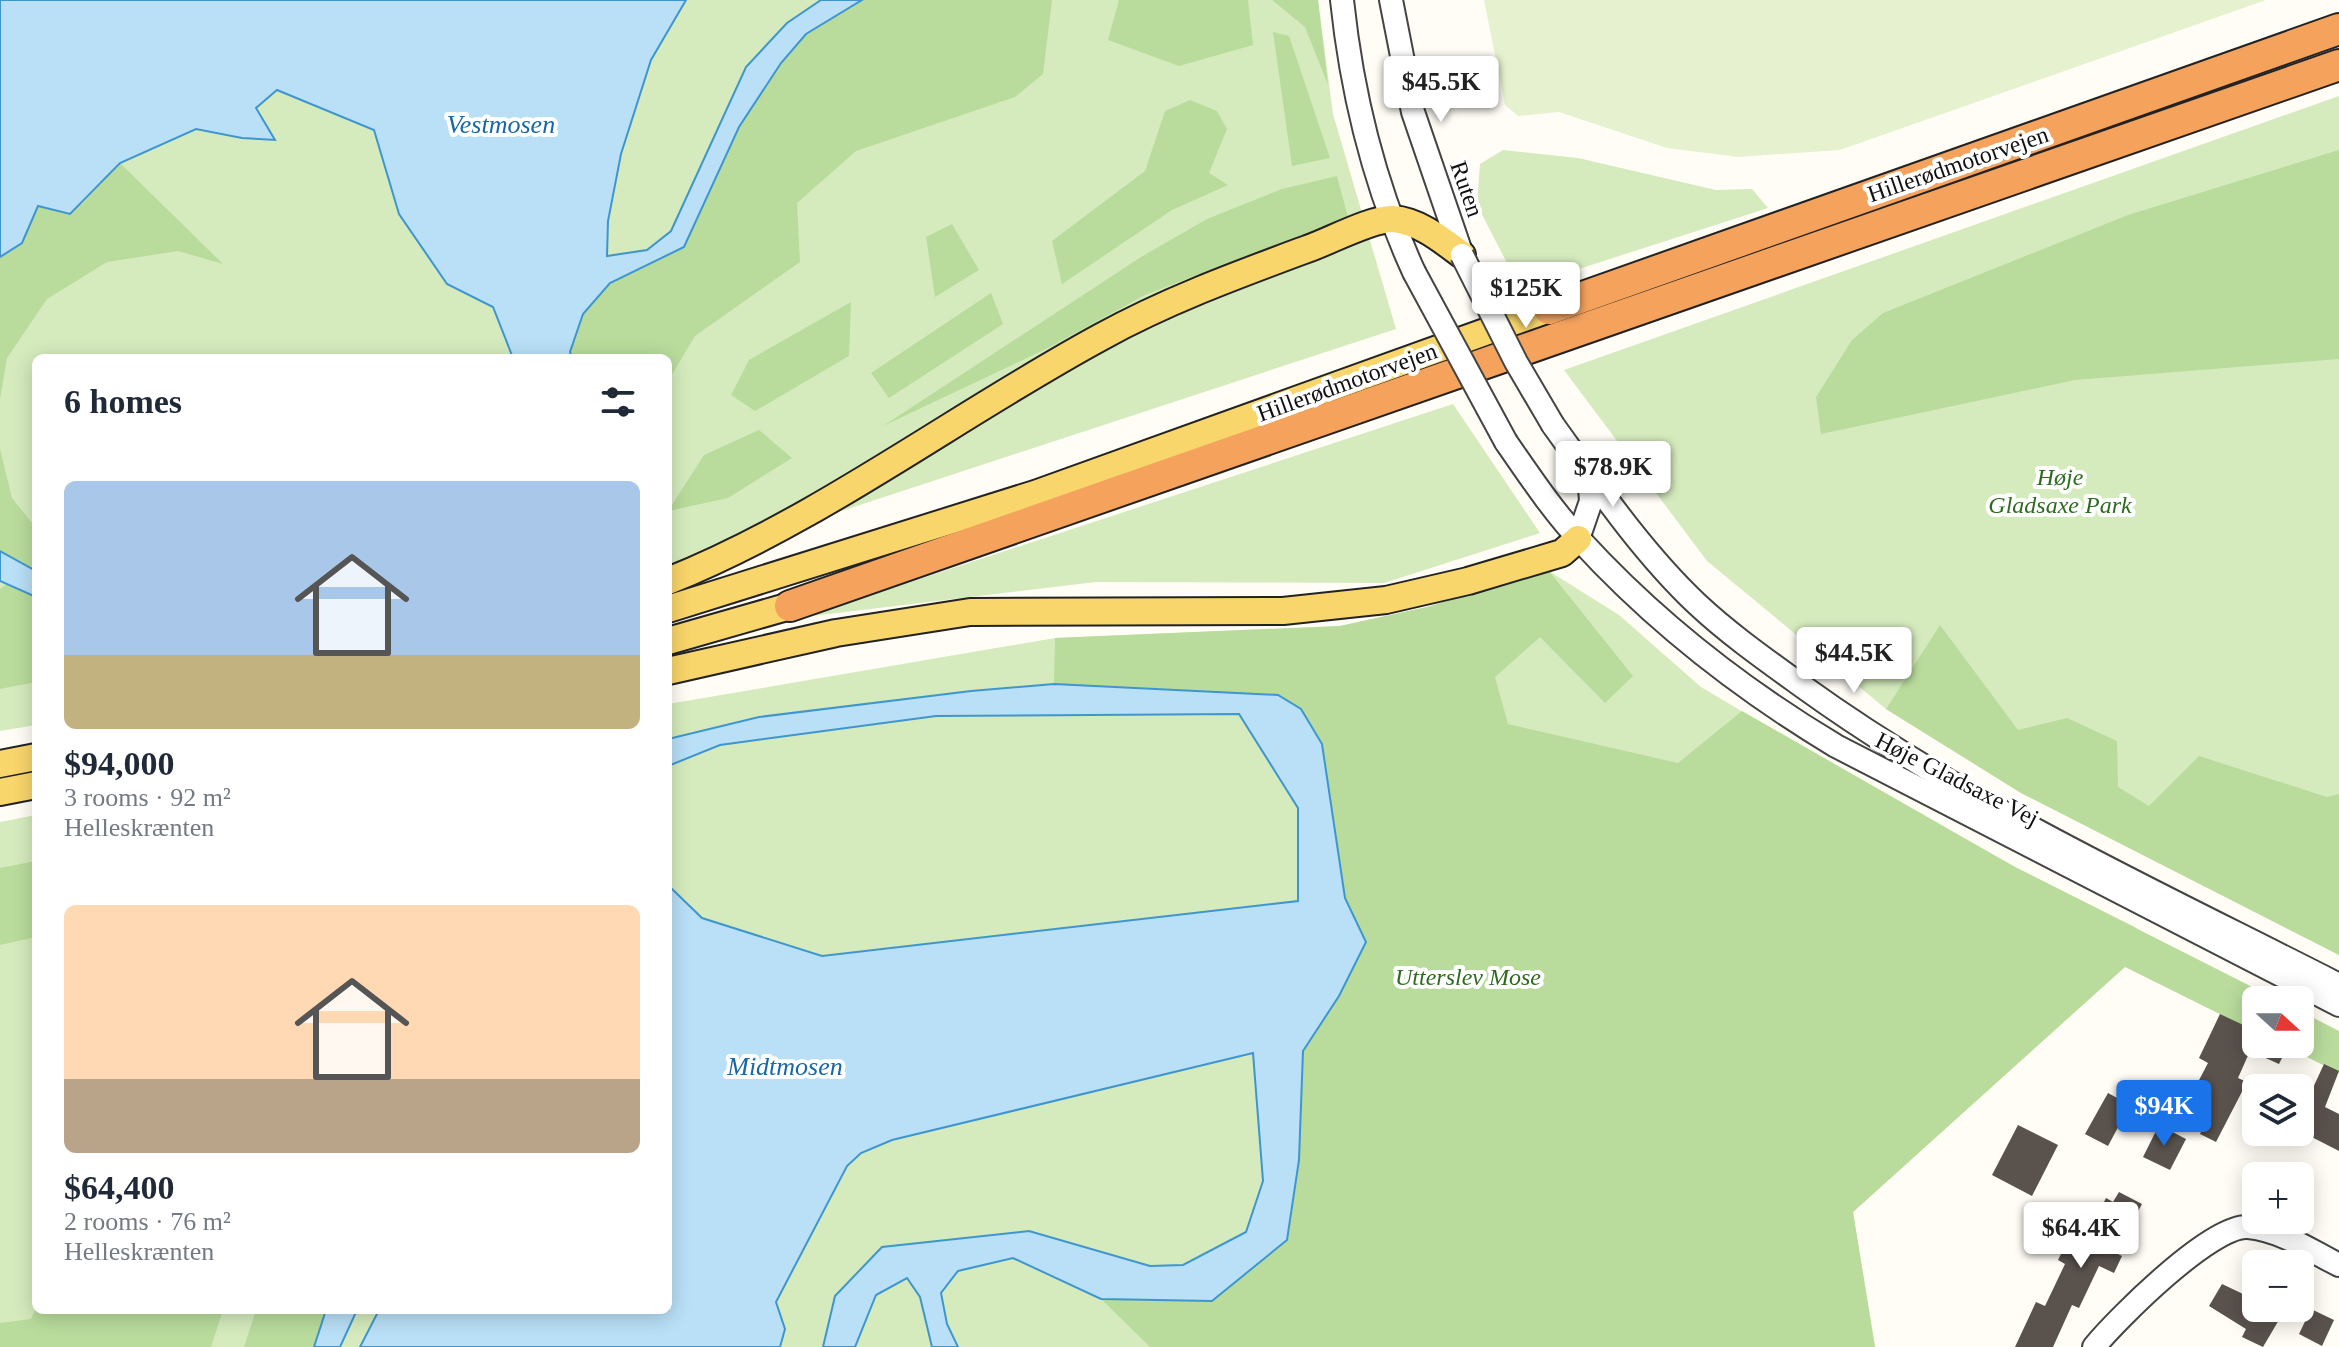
<!DOCTYPE html>
<meta charset="utf-8">
<style>
body{margin:0;font-family:Georgia,serif;background:#f2f2f3;color:#1f2937;height:100vh;display:flex;flex-direction:column;font-size:30px;white-space:nowrap}
*{box-sizing:border-box;margin:0}
p{font-size:26px;color:#747a83}
.icon{flex:none;width:44px;height:44px;fill:none;stroke:currentColor;stroke-width:2;stroke-linecap:round;stroke-linejoin:round}
.map{position:relative;flex:1;overflow:hidden}
.drawer{position:absolute;left:32px;top:354px;width:640px;height:960px;display:flex;flex-direction:column;background:#fff;border-radius:12px;box-shadow:0 4px 20px #0003}
.drawer>*{flex:none}
.needle{width:52px;rotate:111deg}
.controls{position:absolute;left:2242px;top:986px;display:grid;gap:16px}
.controls a{display:grid;place-items:center;width:72px;height:72px;border-radius:12px;background:#fff;box-shadow:0 4px 20px #0003;font-size:40px}
.price{position:absolute;translate:-50% -68px;padding:0 18px;border-radius:8px;background:#fff;color:#222;font-size:26px;line-height:52px;filter:drop-shadow(0 2px 4px #0008)}
.price::after{content:'';position:absolute;left:50%;top:48px;width:24px;height:18px;margin-left:-12px;background:inherit;clip-path:polygon(0 0,100% 0,50% 100%)}
.price.on{background:#1a73e8;color:#fff}
ul{padding:0;list-style:none}
li{display:grid;align-content:center;gap:16px;height:424px;padding:0 32px}
li span{display:grid;place-items:center;height:248px;border-radius:12px;color:#555}
li>.icon{margin-inline-start:auto}
span .icon{width:144px;height:144px;fill:#fffc;stroke-width:1}
li b{font-size:34px}
h2{display:flex;justify-content:space-between;align-items:center;height:96px;padding:0 32px;font-size:34px}
.map>svg:first-child{display:block}
</style>
<div class="map">
<svg width="2339" height="1347" viewBox="0 0 2339 1347">
<rect width="100%" height="100%" fill="#fffdf5"/>
<g fill="#d5ebbd">
<polygon points="0,0 1318,0 1333,114 1396,329 668,568 668,358 36,358 36,725 0,731"/>
<polygon points="2339,96 2339,955 2021,793 1886,709 1707,561 1564,370"/>
<polygon points="1503,150 1578,158 1716,190 1752,189 1768,208 1520,288 1477,205 1480,164"/>
<polygon points="1453,404 1540,533 1384,583 1096,582 804,617"/>
<polygon points="1549,571 1619,615 1701,687 1834,766 2015,867 2137,928 2125,966 1853,1212 1875,1347 0,1347 0,822 36,815 36,1310 668,1310 668,704 1055,638 1340,626 1427,607"/>
</g>
<g fill="#b9dc9c">
<polygon points="862,0 1052,0 1043,74 1015,97 856,151 797,203 800,262 695,336 668,381 668,358 572,358 570,352 583,314 610,283 684,247 739,127 780,63 806,34"/>
<polygon points="1119,0 1248,0 1253,45 1179,66 1108,40"/>
<polygon points="1272,0 1318,0 1328,85 1305,27"/>
<polygon points="1273,32 1289,36 1330,158 1292,166"/>
<polygon points="1190,100 1217,111 1227,129 1209,173 1228,185 1172,210 1062,284 1052,241 1145,171 1165,111"/>
<polygon points="2339,150 2339,359 2075,380 1821,434 1816,397 1852,340 1883,313 2128,215"/>
<polygon points="120,163 223,264 178,251 107,262 47,299 7,358 0,399 0,257 22,243 38,206 82,204"/>
<polygon points="1337,176 1348,217 1145,295 1048,348 883,426 1141,257 1207,219 1282,189"/>
<polygon points="952,224 979,270 935,297 926,237"/>
<polygon points="991,293 1003,324 889,398 871,373"/>
<polygon points="851,302 849,356 755,411 731,395 749,360"/>
<polygon points="759,430 792,458 728,498 668,511 704,455"/>
<polygon points="0,449 12,498 36,528 36,571 0,551"/>
<polygon points="1549,571 1633,676 1605,703 1540,637 1495,677 1508,724 1678,763 1742,711 2015,867 2278,1000 2256,1000 2256,1032 2125,967 1853,1212 1875,1347 1150,1347 1101,1299 1212,1301 1299,1160 1303,1051 1339,996 1366,942 1345,898 1322,744 1278,695 1054,684 1055,638 1340,626 1427,607"/>
<polygon points="7,584 36,597 36,682 0,689 0,589"/>
<polygon points="1940,625 2018,730 2067,718 2117,741 2118,787 2149,806 2199,756 2327,797 2339,794 2339,955 2021,793 1886,709"/>
<polygon points="36,861 36,937 0,945 0,868"/>
<polygon points="2300,1011 2339,1031 2339,1073 2281,1044 2300,1044"/>
<polygon points="36,1308 36,1310 223,1310 211,1347 0,1347 0,1323 31,1319"/>
<polygon points="256,1310 326,1310 314,1347 244,1347"/>
</g>
<polygon fill="#e6f2cf" points="1484,0 2266,0 1840,150 1738,157 1667,148 1559,112 1518,116 1505,105"/>
<g fill="#b9e0f7" stroke="#3f96cf" stroke-width="2">
<polygon points="0,0 686,0 651,60 621,154 608,221 607,256 647,250 671,231 746,67 787,23 821,0 862,0 806,34 781,63 739,127 684,247 610,283 583,314 570,352 572,358 513,358 493,307 447,284 399,214 374,130 277,90 256,108 275,140 242,138 196,129 120,163 70,214 38,206 22,243 0,257"/>
<polygon points="0,551 36,571 36,597 0,581"/>
<polygon points="1054,684 1278,695 1301,709 1322,744 1345,898 1366,942 1339,996 1303,1051 1299,1160 1287,1240 1212,1301 1101,1299 1013,1258 958,1271 941,1293 947,1324 958,1347 932,1347 920,1297 907,1278 876,1295 855,1347 823,1347 835,1296 882,1247 1029,1231 1150,1266 1183,1265 1246,1232 1263,1181 1253,1053 892,1140 861,1153 847,1166 776,1302 785,1329 780,1347 360,1347 379,1310 668,1310 668,885 702,918 822,956 1298,901 1298,808 1239,714 936,716 720,745 668,766 668,739 759,717 971,691"/>
<polygon points="326,1310 357,1310 340,1347 314,1347"/>
</g>
<g fill="#5a524d">
<polygon points="2220,1014 2256,1031 2256,1044 2289,1044 2279,1064 2250,1051 2238,1078 2247,1082 2216,1142 2200,1134 2209,1115 2187,1103 2208,1063 2199,1058"/>
<polygon points="2324,1064 2339,1071 2325,1107 2339,1114 2339,1151 2300,1131 2300,1116"/>
<polygon points="2108,1093 2130,1105 2108,1146 2085,1134"/>
<polygon points="2018,1125 2058,1145 2032,1196 1992,1175"/>
<polygon points="2159,1125 2186,1139 2170,1170 2143,1157"/>
<polygon points="2119,1192 2142,1204 2116,1253 2122,1256 2114,1273 2099,1266 2079,1308 2072,1305 2053,1347 2015,1347 2036,1302 2045,1306 2065,1264 2058,1260 2068,1240 2075,1244 2086,1223 2092,1226 2106,1198 2113,1202"/>
<polygon points="2222,1284 2241,1293 2256,1304 2256,1308 2273,1308 2283,1313 2263,1347 2242,1337 2246,1329 2209,1306"/>
<polygon points="2311,1309 2334,1320 2322,1346 2299,1334"/>
</g>
<g fill="none" stroke-linecap="round" stroke-linejoin="round">
<g stroke="#444" stroke-width="26">
<g id="minor">
<path d="M1342,0C1352,95 1374,185 1414,272"/>
<polyline points="1391,0 1413,112 1462,255"/>
<path d="M1553,425C1597,486 1642,552 1697,604C1729,634 1766,660 1802,686C1968,806 2157,892 2339,985"/>
<path d="M1506,442C1529,475 1552,510 1580,540C1655,622 1741,689 1836,746L2339,1005"/>
<polyline points="1578,539 1591,501 1589,474"/>
<path d="M2094,1347C2118,1318 2212,1224 2248,1227C2281,1230 2311,1251 2339,1265"/>
</g>
</g>
<g stroke="#222" stroke-width="30">
<g id="major">
<path d="M668,581C822,519 955,416 1101,337C1166,301 1237,275 1307,249C1328,242 1372,218 1393,219C1419,221 1442,240 1462,255"/>
<polyline points="668,609 1035,494 1549,309"/>
<polyline points="668,641 790,606"/>
<polyline points="668,671 836,633 970,612 1283,611 1386,600 1468,581 1562,553 1578,539"/>
<polyline points="0,764 36,757"/>
<polyline points="0,792 36,785"/>
</g>
</g>
<g stroke="#222" stroke-width="34">
<g id="highway">
<polyline points="1549,309 2339,29"/>
<polyline points="790,606 2339,65"/>
</g>
</g>
<use href="#minor" stroke="#fff" stroke-width="22"/>
<use href="#major" stroke="#f9d66b" stroke-width="26"/>
<use href="#highway" stroke="#f5a25d" stroke-width="30"/>
<g stroke="#444" stroke-width="26" stroke-linecap="butt">
<g id="minor-bridge">
<polyline points="1462,255 1516,362 1553,425"/>
<polyline points="1414,272 1506,442"/>
</g>
</g>
<use href="#minor-bridge" stroke="#fff" stroke-width="22"/>
</g>
<g text-anchor="middle" stroke-width="8" stroke-linejoin="round" paint-order="stroke">
<g font-size="24" fill="#111" stroke="#fff">
<text transform="translate(1958 164) rotate(-19)" y="8">Hillerødmotorvejen</text>
<text transform="translate(1467 189) rotate(71)" y="8">Ruten</text>
<text transform="translate(1347 382) rotate(-20)" y="8">Hillerødmotorvejen</text>
<text transform="translate(1957 779) rotate(27)" y="8">Høje Gladsaxe Vej</text>
</g>
<g font-size="24" font-style="italic" fill="#2f6b1f" stroke="#fff">
<text x="2060" y="485">Høje<tspan x="2060" dy="28">Gladsaxe Park</tspan></text>
<text x="1468" y="985">Utterslev Mose</text>
</g>
<g font-size="26" font-style="italic" fill="#1768a6" stroke="#fff">
<text x="501" y="133">Vestmosen</text>
<text x="785" y="1075">Midtmosen</text>
</g>
</g>
</svg>
<div class="controls">
<a><svg class="needle" viewBox="-14 -14 28 28"><path d="M0-13l5 13h-10z" fill="#e53935"/><path d="M0 13l5-13h-10z" fill="#747a83"/></svg></a>
<a><svg class="icon" aria-label="layers" viewBox="0 0 24 24"><path d="M12 4l9 5-9 5-9-5zM3 14l9 5 9-5"/></svg></a>
<a>+</a>
<a>−</a>
</div>
<b class="price" style="left:1441px;top:124px">$45.5K</b>
<b class="price" style="left:1526px;top:330px">$125K</b>
<b class="price" style="left:1613px;top:509px">$78.9K</b>
<b class="price" style="left:1854px;top:695px">$44.5K</b>
<b class="price on" style="left:2164px;top:1148px">$94K</b>
<b class="price" style="left:2081px;top:1270px">$64.4K</b>
<section class="drawer">
<h2>6 homes<svg class="icon" aria-label="filters" viewBox="0 0 24 24"><path d="M4 7h16M4 17h16"/><circle cx="9" cy="7" r="2"/><circle cx="15" cy="17" r="2"/></svg></h2>
<ul>
<li><span style="background:linear-gradient(#a9c7e8 70%,#c2b280 0)"><svg class="icon" aria-label="home" viewBox="0 0 24 24"><path d="M3 11l9-7 9 7M6 9v11h12V9"/></svg></span><div><b>$94,000</b><p>3 rooms · 92 m²</p><p>Helleskrænten</p></div></li>
<li><span style="background:linear-gradient(#ffd9b3 70%,#b9a48a 0)"><svg class="icon" aria-label="home" viewBox="0 0 24 24"><path d="M3 11l9-7 9 7M6 9v11h12V9"/></svg></span><div><b>$64,400</b><p>2 rooms · 76 m²</p><p>Helleskrænten</p></div></li>
</ul>
</section>
</div>
